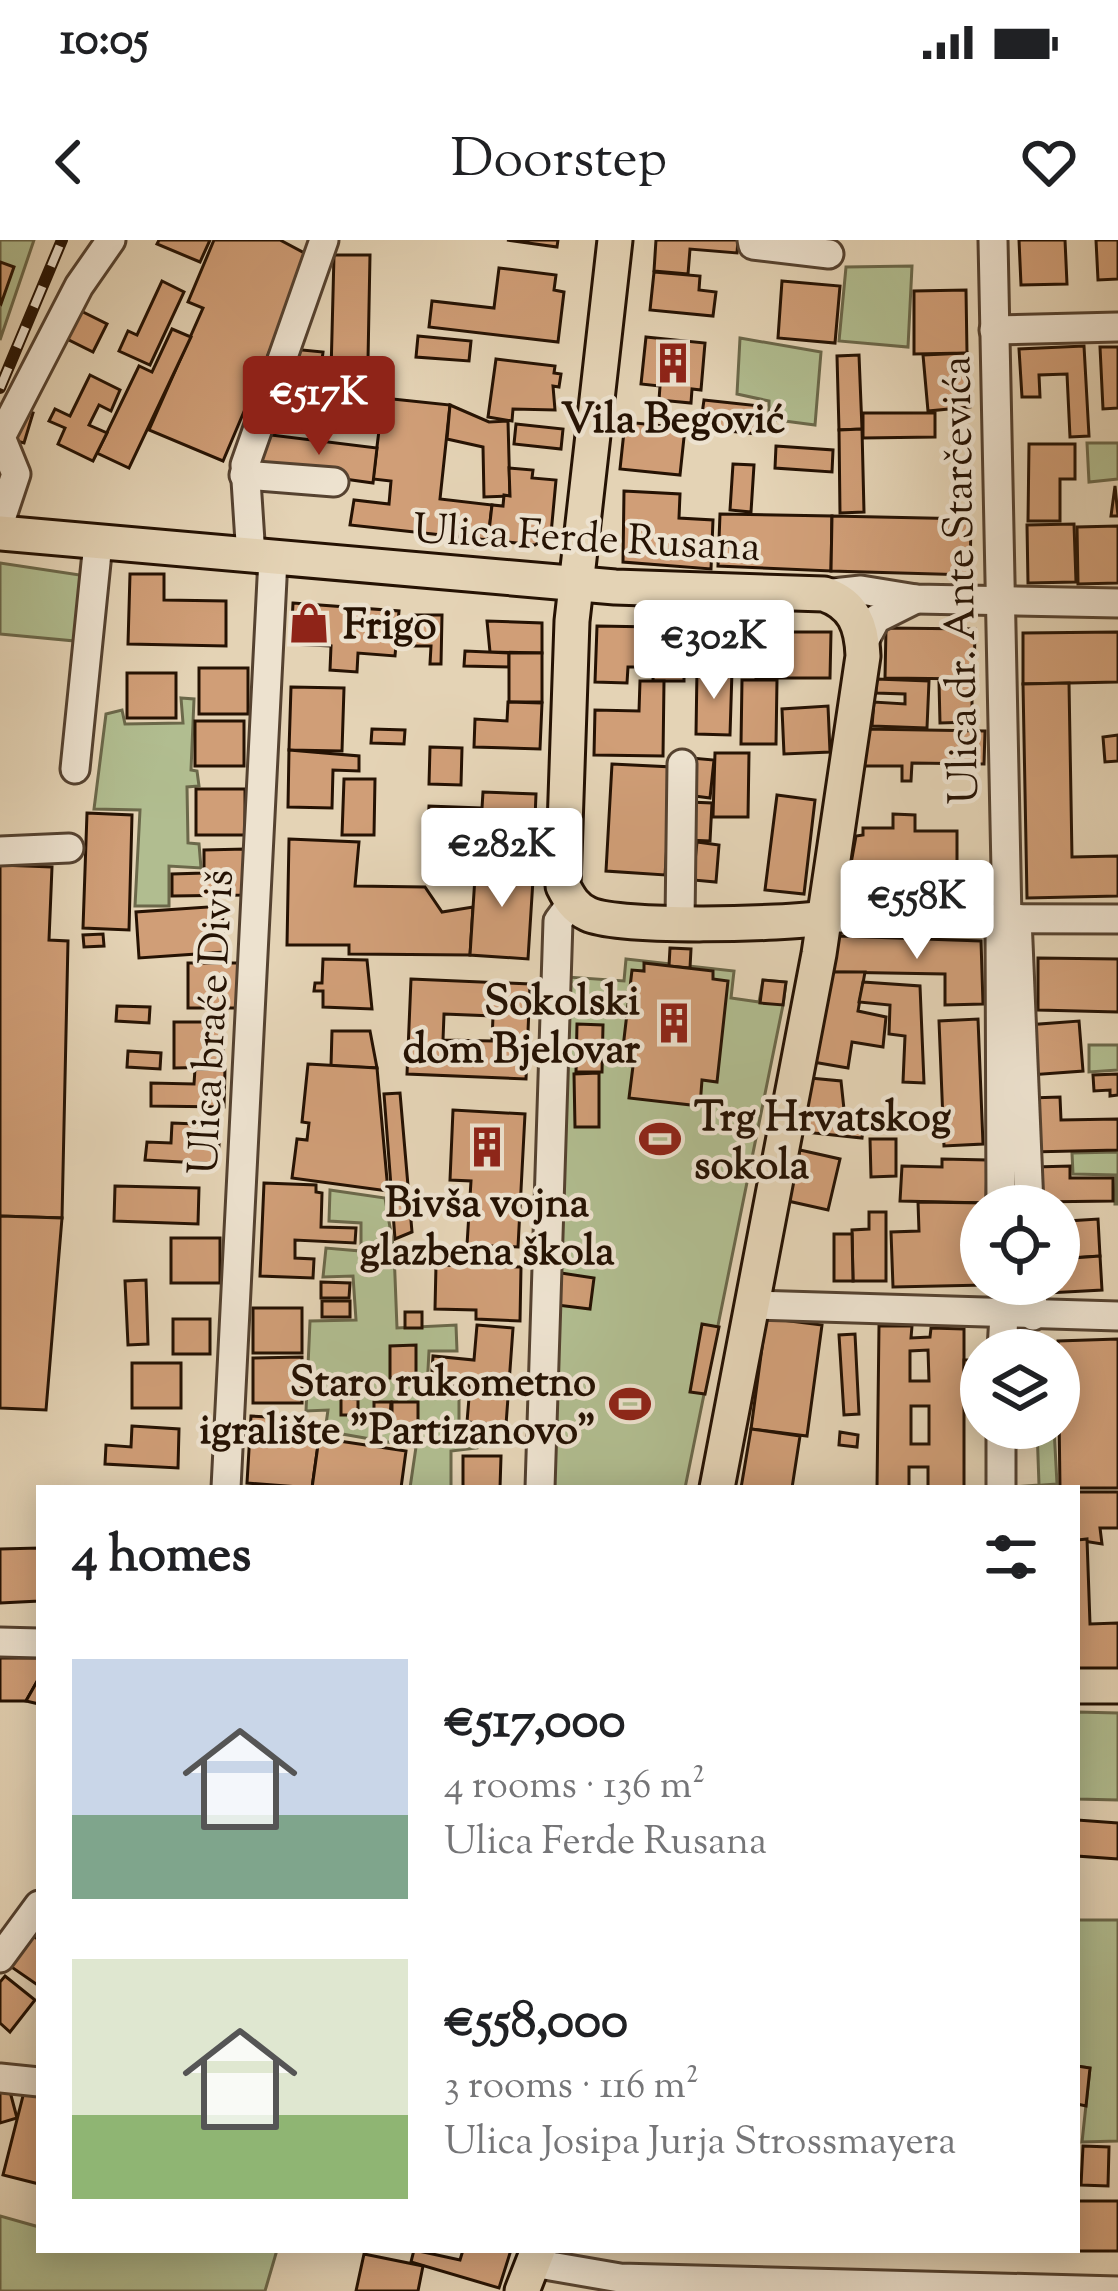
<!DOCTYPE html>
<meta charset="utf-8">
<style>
body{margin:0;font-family:"Sorts Mill Goudy",serif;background:#f6f6f6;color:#202124;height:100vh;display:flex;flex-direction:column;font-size:45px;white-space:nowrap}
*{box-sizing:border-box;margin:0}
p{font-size:39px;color:#757577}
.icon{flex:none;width:66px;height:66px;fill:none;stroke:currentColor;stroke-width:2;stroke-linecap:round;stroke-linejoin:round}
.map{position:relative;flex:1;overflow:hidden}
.panel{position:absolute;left:36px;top:1245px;width:1044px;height:768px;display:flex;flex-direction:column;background:#fff;border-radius:0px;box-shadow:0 6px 30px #0003}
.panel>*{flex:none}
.tools{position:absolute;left:960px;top:945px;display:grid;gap:24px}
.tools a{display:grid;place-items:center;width:120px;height:120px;border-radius:50%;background:#fff;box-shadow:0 6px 30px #0003;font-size:60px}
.price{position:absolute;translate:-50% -102px;padding:0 27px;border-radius:12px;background:#fff;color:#222;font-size:39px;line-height:78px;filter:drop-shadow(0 3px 6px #0008)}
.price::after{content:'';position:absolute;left:50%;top:72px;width:36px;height:27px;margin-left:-18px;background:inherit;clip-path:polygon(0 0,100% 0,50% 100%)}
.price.current{background:#8f2418;color:#fff}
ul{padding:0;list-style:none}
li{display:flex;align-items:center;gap:36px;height:300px;padding:0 36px}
li span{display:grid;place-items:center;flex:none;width:336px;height:240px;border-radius:0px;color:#555}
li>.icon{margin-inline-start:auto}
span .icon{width:144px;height:144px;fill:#fffc;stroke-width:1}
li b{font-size:51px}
h2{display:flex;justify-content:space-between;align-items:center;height:144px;padding:0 36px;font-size:51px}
.status{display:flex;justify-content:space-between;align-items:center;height:84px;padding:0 60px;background:#fff;direction:ltr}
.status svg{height:33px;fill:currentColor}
header{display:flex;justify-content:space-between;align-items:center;height:156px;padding:0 36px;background:#fff;font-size:54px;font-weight:600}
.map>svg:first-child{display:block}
</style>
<div class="status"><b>10:05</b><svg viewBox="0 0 49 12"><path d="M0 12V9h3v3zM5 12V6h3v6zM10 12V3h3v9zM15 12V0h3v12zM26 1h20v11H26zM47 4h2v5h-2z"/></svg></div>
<header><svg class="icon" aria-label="back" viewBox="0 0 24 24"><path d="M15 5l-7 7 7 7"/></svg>Doorstep<svg class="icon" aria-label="heart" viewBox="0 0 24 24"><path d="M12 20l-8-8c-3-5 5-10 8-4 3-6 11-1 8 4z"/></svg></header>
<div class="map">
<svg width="1118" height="2051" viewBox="0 0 1118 2051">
<rect width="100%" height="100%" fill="#e4d3b5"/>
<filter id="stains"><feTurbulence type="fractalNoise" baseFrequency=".00167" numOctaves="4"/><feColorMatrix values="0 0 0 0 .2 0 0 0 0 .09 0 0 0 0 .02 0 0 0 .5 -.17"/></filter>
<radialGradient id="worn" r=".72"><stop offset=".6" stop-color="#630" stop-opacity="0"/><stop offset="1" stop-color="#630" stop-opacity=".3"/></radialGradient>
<g fill="#b1bd90" stroke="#6b684a" stroke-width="3">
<polygon points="0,0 34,0 0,100"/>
<polygon points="912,26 908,107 839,101 846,27"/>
<polygon points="740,98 821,112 815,185 769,179 769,161 737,154"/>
<polygon points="1087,203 1118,203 1118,239 1089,242"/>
<polygon points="0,323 93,337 86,402 0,394"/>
<polygon points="181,458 194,459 191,530 197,531 199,546 187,547 188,603 199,604 201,628 169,626 169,666 135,666 140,570 94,569 106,474 122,470 125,484 183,483"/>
<polygon points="626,719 734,731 731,758 759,762 763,740 786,742 783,765 685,1248 549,1248 561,1033 568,737 624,741"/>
<polygon points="1089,805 1118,805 1118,830 1089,832"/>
<polygon points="1118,912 1118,964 1115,964 1116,935 1073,934 1072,913"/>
<polygon points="330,950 385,958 394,1011 397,1088 456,1085 457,1111 429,1111 427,1149 459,1152 459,1187 480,1187 477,1208 451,1211 451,1248 410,1248 416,1207 325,1191 328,1170 306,1171 310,1081 356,1080 353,1036 323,1037 326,1008 361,1011 361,983 329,981"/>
<polygon points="1037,1188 1054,1188 1057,1244 1001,1248 1039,1245"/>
<polygon points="1077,1472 1118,1473 1118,1560 1077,1559"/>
<polygon points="1077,1680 1118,1680 1118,1901 1082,1902 1090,1828 1077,1826"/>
<polygon points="0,1976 39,1987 39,2010 277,2010 265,2051 0,2051"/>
</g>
<g fill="#d09e77" stroke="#251203" stroke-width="3" fill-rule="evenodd">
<polygon points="159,0 210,0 200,22 157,4"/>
<polygon points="214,0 280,0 310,16 223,221 149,190 203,68 188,62"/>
<polygon points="507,0 558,0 557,7"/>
<polygon points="656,0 738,0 737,13 690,9 688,34 654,31"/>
<polygon points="1019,0 1065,0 1067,44 1021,45"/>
<polygon points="1096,0 1118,0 1118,39 1098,40"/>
<polygon points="334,15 370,15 367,173 330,172"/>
<polygon points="0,22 14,27 1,64 0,63"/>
<polygon points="499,28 556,35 554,50 564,52 558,102 429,87 432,61 494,68"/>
<polygon points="654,32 700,36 699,50 716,52 713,76 650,70"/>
<polygon points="162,41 184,52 150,125 119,111 128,91 137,95"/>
<polygon points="782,41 840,46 835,103 778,98"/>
<polygon points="966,50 967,113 914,114 914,51"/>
<polygon points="75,68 107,84 93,112 61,96"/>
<polygon points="172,89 191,97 129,228 97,213 139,126 152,132"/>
<polygon points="418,96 471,101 469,121 416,117"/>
<polygon points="646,97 705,103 701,150 692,149 691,163 659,160 660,146 641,144"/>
<polygon points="1084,106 1089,196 1070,197 1067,134 1039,135 1040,157 1022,157 1019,109"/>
<polygon points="1100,107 1118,107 1118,168 1103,169"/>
<polygon points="292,109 323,112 316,170 285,167"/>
<polygon points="967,113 970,167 928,171 923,115"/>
<polygon points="859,115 862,189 839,190 837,116"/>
<polygon points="496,119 555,126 554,133 561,134 559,147 553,146 555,170 513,169 512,181 488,177"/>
<polygon points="90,135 120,150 111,171 99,165 89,185 107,193 93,221 58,204 65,188 49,181 55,169 70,176"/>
<polygon points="383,158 450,165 440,259 492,265 488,300 350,285 354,260 389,264 391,241 373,239"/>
<polygon points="704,160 760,166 757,194 700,188"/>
<polygon points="450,165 489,182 508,181 510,256 484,257 483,207 447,199"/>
<polygon points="19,169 33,173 24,203 9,199"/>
<polygon points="863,173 935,173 935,197 863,198"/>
<polygon points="625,182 685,188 680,235 620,229"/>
<polygon points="516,184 563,189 561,209 514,204"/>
<polygon points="862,189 864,272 840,273 839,190"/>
<polygon points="263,194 377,208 373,243 259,227"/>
<polygon points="1029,204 1075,204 1075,239 1060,239 1060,281 1028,281"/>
<polygon points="776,206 833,210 832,232 775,228"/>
<polygon points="733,224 754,225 751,272 730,270"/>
<polygon points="509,228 533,230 532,238 556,240 551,294 535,305 488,300 492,265 503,266 504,255 510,256"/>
<polygon points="1115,246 1118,276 1111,276"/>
<polygon points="624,251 680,254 679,278 713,280 711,329 623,322"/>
<polygon points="720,274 832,276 831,331 718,326"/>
<polygon points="832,276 971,279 970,335 831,331"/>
<polygon points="1074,284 1076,342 1028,343 1027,285"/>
<polygon points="1118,286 1118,343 1078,344 1077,287"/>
<polygon points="130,334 164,334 164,360 226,361 226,406 128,404"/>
<polygon points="293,363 399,371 395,416 358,413 357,432 330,430 331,406 291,404"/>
<polygon points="415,375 442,375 441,424 430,424 431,406 414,406"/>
<polygon points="487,381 542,383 542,413 490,412"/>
<polygon points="597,386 654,387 653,427 628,427 627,443 595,442"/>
<polygon points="654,387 728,388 727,418 684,417 684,441 653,441"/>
<polygon points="886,388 975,389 974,439 885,438"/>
<polygon points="756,392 831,392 830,438 756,438"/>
<polygon points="1118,392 1118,442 1023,444 1023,393"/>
<polygon points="465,411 509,413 509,427 464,426"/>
<rect x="509" y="413" width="33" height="49"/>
<rect x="199" y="428" width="49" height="46"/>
<polygon points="697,430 732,431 730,495 696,494"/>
<rect x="127" y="433" width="49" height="45"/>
<polygon points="876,439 929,441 927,488 872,486 874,462 905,464 905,454 876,453"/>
<polygon points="742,440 777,440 776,504 741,504"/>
<polygon points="640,441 664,441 663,516 594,515 595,470 639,471"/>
<polygon points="972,441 972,482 940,483 939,442"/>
<polygon points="1069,443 1072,617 1118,616 1118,656 1027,658 1023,444"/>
<polygon points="291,447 344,448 342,511 289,510"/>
<polygon points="508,462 542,463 540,509 474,507 475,479 507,481"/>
<polygon points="828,466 830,512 784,514 782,469"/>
<rect x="195" y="481" width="49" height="45"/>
<polygon points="372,489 405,490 404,504 371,503"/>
<polygon points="864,489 985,491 984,524 912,523 911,541 902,541 902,526 864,526"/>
<polygon points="1118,495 1118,521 1105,522 1103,497"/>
<polygon points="430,507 462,508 461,545 429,544"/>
<polygon points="289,510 359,516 359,531 333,530 332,568 288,567"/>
<polygon points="715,513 749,513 748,577 713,577"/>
<polygon points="691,518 714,520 710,558 687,555"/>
<polygon points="612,524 672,527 665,635 606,631"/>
<polygon points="344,539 375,539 374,595 342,595"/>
<rect x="196" y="549" width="49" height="46"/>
<polygon points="483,552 536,554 534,603 427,598 429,566 482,568"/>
<polygon points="777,555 815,560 804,654 765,650"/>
<polygon points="689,562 712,563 710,601 687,600"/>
<polygon points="87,573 132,575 129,690 83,688"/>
<polygon points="893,574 915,575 915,591 957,591 957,650 870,650 870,628 850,629 856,596 863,595 863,588 893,588"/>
<polygon points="289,599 359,602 355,646 425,647 442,672 473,667 470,715 349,714 349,705 287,705"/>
<polygon points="697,602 719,605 716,642 693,640"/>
<polygon points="245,609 246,655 172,656 172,634 204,633 204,610"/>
<polygon points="476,621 534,624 528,719 470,715"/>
<polygon points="0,625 52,627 49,700 68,701 62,978 0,976"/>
<polygon points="222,666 225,712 139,718 136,672"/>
<polygon points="103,694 104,706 84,707 83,695"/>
<polygon points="839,696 981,701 983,764 945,765 945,734 830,732"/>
<polygon points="670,708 691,709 690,728 669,726"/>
<polygon points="1038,718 1118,719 1118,772 1038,770"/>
<polygon points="323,719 367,720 372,769 323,767 323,751 314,751 315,743 322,743"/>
<polygon points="188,723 238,723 237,768 188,768"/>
<polygon points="644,723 713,731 713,739 728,741 717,842 702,840 700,866 629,858 633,826 621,825 632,730 644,731"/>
<polygon points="830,732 865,732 858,771 886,777 883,807 852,802 848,828 813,822"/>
<path d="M411,739L530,744L526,839L407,834ZM444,774L493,776L492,801L443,800Z"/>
<polygon points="763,740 786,742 783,765 760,763"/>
<polygon points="863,742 920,746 924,843 903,842 905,796 889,794 890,765 859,762"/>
<polygon points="117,766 150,767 149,783 116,781"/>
<polygon points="978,779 983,904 944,906 939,781"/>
<polygon points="1079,781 1083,831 1030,835 1027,785"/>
<polygon points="174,782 223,782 223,827 174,828"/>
<polygon points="577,784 603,785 602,832 576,832"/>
<polygon points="332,791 370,791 377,828 331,826"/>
<polygon points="128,811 161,813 160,829 127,827"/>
<polygon points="308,824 377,828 388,951 292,938 297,899 307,900 309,883 302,882"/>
<polygon points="195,829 225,829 224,867 151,866 151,843 194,844"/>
<polygon points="599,833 599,887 575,887 574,834"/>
<polygon points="1118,834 1118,855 1110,856 1110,850 1094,851 1093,835"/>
<polygon points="810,838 841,841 845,879 864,881 862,898 804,892"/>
<polygon points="400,853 412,992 395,999 384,854"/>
<polygon points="1060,857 1061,880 1118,879 1118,910 1031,912 1030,858"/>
<polygon points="453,870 525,874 518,1007 467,1005 471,941 450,940"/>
<polygon points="172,883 220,885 218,924 145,920 147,902 171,903"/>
<polygon points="870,899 896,899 896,936 871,937"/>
<polygon points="800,910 840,919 828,970 788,961"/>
<polygon points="942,919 987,920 986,963 900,961 902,926 942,927"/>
<polygon points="1070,926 1070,938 1113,938 1113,961 1035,962 1035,927"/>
<polygon points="264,943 316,945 316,952 322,953 321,987 356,988 355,1003 295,1000 295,1018 314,1019 313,1038 260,1036"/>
<polygon points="115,946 199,948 198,984 114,981"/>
<polygon points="918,962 986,963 981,966 981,1044 986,1045 893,1047 891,992 919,991"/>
<polygon points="869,972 886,972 886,1041 853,1041 852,990 869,989"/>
<polygon points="0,976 62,978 46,1170 0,1168"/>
<polygon points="1098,979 1100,1016 1070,1018 1068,981"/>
<polygon points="834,994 852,994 853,1041 834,1041"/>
<rect x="171" y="998" width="49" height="45"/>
<polygon points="1100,1016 1102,1050 1048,1053 1047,1044 1059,1044 1059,1019"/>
<polygon points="436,1025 521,1027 520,1081 476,1079 476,1070 435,1069"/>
<polygon points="561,1033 594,1038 590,1069 557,1065"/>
<polygon points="146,1040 148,1104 128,1105 125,1041"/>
<polygon points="321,1042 350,1043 349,1058 321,1058"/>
<rect x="322" y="1061" width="28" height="16"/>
<rect x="253" y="1068" width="49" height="45"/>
<rect x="405" y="1072" width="17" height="16"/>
<polygon points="766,1078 822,1085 807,1196 751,1189"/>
<rect x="173" y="1079" width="37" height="35"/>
<polygon points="702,1084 719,1087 705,1154 690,1152"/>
<polygon points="477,1085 513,1088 506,1185 467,1182 470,1146 431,1144 433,1116 474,1120"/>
<path d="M879,1086H912L911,1098L930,1097L931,1088L964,1089V1248H928V1227H909V1248H877ZM928,1110L929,1141H910V1111ZM911,1166H929V1204H911Z"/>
<polygon points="855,1094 859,1174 844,1175 839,1095"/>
<polygon points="1118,1099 1118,1248 1060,1248 1058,1101"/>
<polygon points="416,1105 416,1138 390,1138 390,1106"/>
<polygon points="302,1117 302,1163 253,1163 253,1118"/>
<polygon points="964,1120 981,1120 981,1163 964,1162"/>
<rect x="132" y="1123" width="49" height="45"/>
<polygon points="341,1158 358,1159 358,1175 341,1175"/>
<polygon points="374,1162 391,1162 390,1178 374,1178"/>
<rect x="392" y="1162" width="26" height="33"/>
<polygon points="251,1176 286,1178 285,1196 319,1198 312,1248 247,1243"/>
<polygon points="132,1186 179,1189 178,1228 105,1224 106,1205 131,1207"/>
<polygon points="751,1189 800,1196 792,1248 741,1248"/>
<polygon points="840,1192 858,1195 857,1207 839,1205"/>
<polygon points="319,1198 406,1211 401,1248 312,1248"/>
<polygon points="463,1216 501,1216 500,1248 463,1248"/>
<polygon points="1077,1252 1118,1252 1118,1288 1100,1288 1102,1304 1077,1300"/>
<polygon points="1087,1299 1090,1384 1118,1383 1118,1431 1077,1431 1077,1300"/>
<polygon points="39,1308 39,1361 0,1363 0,1309"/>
<polygon points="0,1418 39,1418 39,1438 26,1461 0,1461"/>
<polygon points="39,1438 39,1464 26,1461"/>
<polygon points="1077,1580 1118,1583 1118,1619 1077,1616"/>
<polygon points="32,1695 39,1700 39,1746 10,1726"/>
<polygon points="5,1736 35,1760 10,1792 0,1783 0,1742"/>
<polygon points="1077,1826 1090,1828 1086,1866 1077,1864"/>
<polygon points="8,1844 17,1878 0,1883 0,1847"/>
<polygon points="25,1848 39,1851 39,1944 3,1935"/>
<polygon points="1083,1906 1109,1907 1108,1946 1081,1945"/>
<polygon points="1077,1961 1118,1961 1118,2011 1074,2011"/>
<polygon points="414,2010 460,2020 463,2010 511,2010 499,2048 411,2022"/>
<polygon points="364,2014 423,2026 418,2051 356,2051"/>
</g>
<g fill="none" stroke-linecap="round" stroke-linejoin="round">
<g stroke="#554230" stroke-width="33">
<g id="minor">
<polyline points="752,0 753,5 829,14"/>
<polyline points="993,0 1007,679"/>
<polyline points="994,90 1118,87"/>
<polyline points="244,235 334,242"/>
<polyline points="0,282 16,234 1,197 79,46 111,0"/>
<polyline points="251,317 245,225 324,0"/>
<polyline points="824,354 861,350 916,359 1118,363"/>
<polyline points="862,405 876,379 916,359"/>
<polyline points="75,529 98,303"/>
<polyline points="0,611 69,608"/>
<polyline points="824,678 1118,679"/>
<polyline points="1017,678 1029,966"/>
<polyline points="680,680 682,524"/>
<polyline points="1000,682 1001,966"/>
<polyline points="1032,1044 1033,1076"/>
<polyline points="753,1065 1118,1076"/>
<polyline points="1002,1110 1004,1075"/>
<polyline points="1001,1188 1001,1248"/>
<polyline points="226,1248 273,319"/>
<polyline points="540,1248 558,681 572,662"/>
<polyline points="0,1402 39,1403"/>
<polyline points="0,1718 39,1665"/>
<polyline points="0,1838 39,1842"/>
<polyline points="533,2023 620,2038 1118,2051"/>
</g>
</g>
<g stroke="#251203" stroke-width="39">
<g id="major">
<path d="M615,0L572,381L563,646C569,658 575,668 588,674C620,689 785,684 824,678"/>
<path d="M0,293L615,347L824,354C854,364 862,386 863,416L819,714L717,1248"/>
<polyline points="1077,1446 1118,1446"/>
<polyline points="522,2051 538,2010"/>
</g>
</g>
<use href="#minor" stroke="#ede2cf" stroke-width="27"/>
<use href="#major" stroke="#e4d3b5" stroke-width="33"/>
<g stroke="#251203" stroke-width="12">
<polyline id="rail" points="0,148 62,0"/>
</g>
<use href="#rail" stroke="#ede2cf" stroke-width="8" stroke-dasharray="22" stroke-linecap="butt"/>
</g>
<defs>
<g id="building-bare" transform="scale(3.24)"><path d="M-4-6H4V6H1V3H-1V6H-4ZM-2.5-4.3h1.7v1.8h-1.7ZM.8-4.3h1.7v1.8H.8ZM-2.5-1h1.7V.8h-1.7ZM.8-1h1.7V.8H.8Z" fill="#8f2418" stroke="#ede2cf" stroke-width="2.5" paint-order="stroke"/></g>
<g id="shop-bare" transform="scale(3.24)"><path d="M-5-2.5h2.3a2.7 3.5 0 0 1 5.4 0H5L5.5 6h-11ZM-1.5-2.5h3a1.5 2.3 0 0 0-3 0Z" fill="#8f2418" stroke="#ede2cf" stroke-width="2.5" paint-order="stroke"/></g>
<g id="stadium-bare" transform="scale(3.24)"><path d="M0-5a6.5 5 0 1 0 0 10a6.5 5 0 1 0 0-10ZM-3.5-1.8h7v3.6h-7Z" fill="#8f2418" stroke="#ede2cf" stroke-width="2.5" paint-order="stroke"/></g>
</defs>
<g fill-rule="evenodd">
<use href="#building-bare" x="673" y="123"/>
<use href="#shop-bare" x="309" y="383"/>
<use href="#building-bare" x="674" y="783"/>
<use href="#stadium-bare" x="660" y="899"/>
<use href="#building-bare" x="487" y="907"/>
<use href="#stadium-bare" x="630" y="1164"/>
</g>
<g text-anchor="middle" stroke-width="9" stroke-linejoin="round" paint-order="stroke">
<g font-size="42" font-weight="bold" fill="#251203" stroke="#ede2cf">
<text x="673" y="192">Vila Begović</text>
<text x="343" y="398" text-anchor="start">Frigo</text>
<text x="640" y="774" text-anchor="end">Sokolski<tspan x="640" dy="48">dom Bjelovar</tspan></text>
<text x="694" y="890" text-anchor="start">Trg Hrvatskog<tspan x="694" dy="48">sokola</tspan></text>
<text x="487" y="976">Bivša vojna<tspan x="487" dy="48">glazbena škola</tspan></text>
<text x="596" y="1155" text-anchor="end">Staro rukometno<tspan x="596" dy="48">igralište "Partizanovo"</tspan></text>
</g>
<g font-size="42" fill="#251203" stroke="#ede2cf">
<text transform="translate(587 296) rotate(3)" y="15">Ulica Ferde Rusana</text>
<text transform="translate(958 340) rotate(-91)" y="15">Ulica dr. Ante Starčevića</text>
<text transform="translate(209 782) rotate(-87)" y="15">Ulica braće Diviš</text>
</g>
</g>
<rect width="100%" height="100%" filter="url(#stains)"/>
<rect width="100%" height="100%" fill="url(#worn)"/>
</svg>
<div class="tools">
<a><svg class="icon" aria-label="locate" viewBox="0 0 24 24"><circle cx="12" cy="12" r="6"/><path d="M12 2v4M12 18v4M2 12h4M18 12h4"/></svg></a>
<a><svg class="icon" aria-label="layers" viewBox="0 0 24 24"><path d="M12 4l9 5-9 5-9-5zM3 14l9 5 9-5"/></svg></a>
</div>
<b class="price current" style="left:319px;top:218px">€517K</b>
<b class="price" style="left:714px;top:462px">€302K</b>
<b class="price" style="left:502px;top:670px">€282K</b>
<b class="price" style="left:917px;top:722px">€558K</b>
<section class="panel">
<h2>4 homes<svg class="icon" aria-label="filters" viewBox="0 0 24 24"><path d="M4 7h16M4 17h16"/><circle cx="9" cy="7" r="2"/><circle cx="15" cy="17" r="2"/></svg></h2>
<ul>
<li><span style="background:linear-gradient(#c9d6e8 65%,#7fa58c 0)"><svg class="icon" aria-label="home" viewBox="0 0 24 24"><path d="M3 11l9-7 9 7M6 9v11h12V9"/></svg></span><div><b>€517,000</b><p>4 rooms · 136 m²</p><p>Ulica Ferde Rusana</p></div></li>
<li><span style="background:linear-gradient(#dfe7d0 65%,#8fb573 0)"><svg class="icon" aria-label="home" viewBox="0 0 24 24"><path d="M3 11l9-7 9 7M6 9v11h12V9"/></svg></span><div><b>€558,000</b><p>3 rooms · 116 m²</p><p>Ulica Josipa Jurja Strossmayera</p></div></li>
</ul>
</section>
</div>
